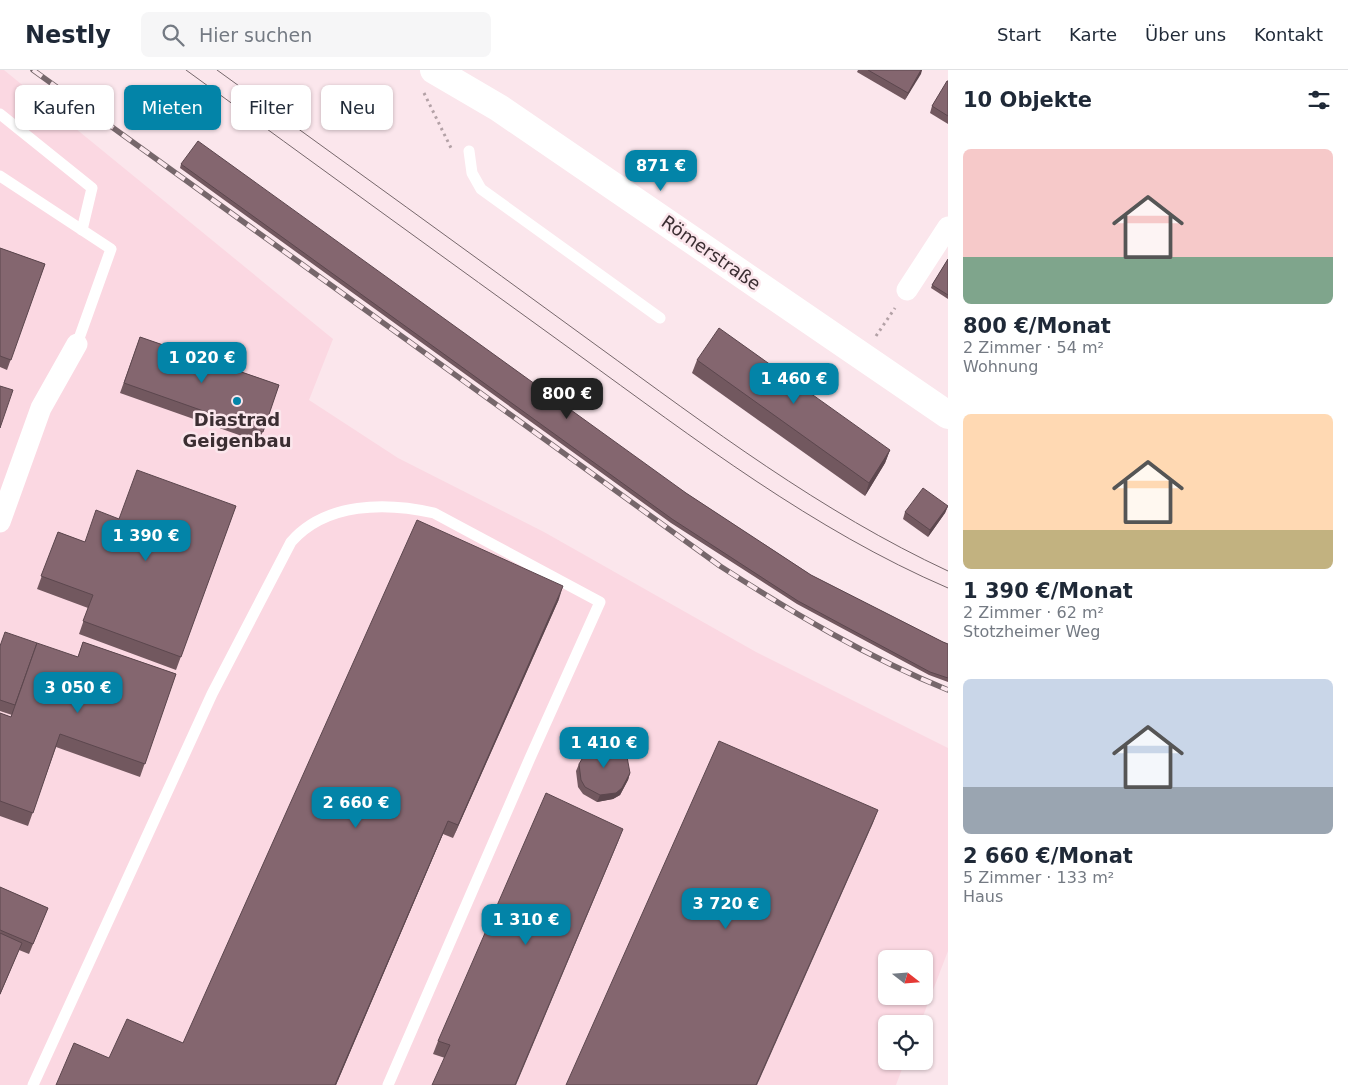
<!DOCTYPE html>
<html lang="de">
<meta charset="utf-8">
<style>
body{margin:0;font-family:"DejaVu Sans",sans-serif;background:#f6f6f7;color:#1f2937;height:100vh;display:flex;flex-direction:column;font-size:19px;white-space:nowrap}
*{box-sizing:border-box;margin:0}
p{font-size:16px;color:#747a83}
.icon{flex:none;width:28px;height:28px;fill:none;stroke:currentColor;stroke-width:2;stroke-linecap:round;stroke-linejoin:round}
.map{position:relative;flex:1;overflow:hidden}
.details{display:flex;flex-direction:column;background:#fff;width:400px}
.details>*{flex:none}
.banner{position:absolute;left:15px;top:15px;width:475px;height:45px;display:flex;gap:10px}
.needle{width:32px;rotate:107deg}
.controls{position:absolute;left:878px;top:880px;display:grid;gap:10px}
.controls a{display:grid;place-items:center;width:55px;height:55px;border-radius:8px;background:#fff;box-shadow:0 1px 4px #0004;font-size:25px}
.price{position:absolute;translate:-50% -42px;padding:0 11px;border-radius:10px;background:#0384a8;color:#fff;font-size:16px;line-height:32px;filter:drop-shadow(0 1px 2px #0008)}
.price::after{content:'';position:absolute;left:50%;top:30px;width:15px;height:11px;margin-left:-8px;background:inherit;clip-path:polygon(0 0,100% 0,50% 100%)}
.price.selected{background:#222;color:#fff}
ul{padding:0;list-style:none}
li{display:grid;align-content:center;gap:10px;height:265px;padding:0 15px}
li span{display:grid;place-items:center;height:155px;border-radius:8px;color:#555}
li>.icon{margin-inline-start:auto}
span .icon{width:90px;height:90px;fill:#fffc;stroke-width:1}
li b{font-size:21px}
h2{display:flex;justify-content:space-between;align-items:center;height:60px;padding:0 15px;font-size:21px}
.chip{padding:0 18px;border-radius:8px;background:#fff;box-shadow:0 1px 4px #0004;font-size:18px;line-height:45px}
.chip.selected{background:#0384a8;color:#fff}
header{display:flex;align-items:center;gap:30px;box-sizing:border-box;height:70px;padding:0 25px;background:#fff;border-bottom:1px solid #e0e1e3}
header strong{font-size:24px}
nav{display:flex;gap:28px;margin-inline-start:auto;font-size:18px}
.search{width:350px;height:45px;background:#f6f6f7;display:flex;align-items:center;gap:12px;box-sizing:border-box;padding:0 18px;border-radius:8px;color:#747a83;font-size:19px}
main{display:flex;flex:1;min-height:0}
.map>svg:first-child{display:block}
</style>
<header>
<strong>Nestly</strong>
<div class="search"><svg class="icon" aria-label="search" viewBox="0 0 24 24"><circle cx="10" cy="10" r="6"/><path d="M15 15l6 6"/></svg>Hier suchen</div>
<nav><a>Start</a><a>Karte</a><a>Über uns</a><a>Kontakt</a></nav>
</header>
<main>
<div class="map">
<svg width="948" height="1015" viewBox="0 0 948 1015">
<rect width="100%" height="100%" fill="#fbe6ec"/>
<path fill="#fbd8e2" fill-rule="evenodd" d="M0,0H4L333,269L309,330L398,388L544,462L756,582L948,678V881L920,954H886V991H905L896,1015H0ZM886,889H924V926H886Z"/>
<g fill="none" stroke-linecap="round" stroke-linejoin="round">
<g stroke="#b3a1a6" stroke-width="3" stroke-dasharray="2.5 4" stroke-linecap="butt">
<polyline points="424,23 452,80"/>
<polyline points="876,266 895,238"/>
</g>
<g stroke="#fff" stroke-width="11">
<polyline points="0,44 92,118 82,160"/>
<polyline points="469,81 472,103 481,119 660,248"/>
<polyline points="0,106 111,179 77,274"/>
<path d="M33,1015L212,624L291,472C326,432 386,432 434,443L600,532L530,688L388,1015"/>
</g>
<g stroke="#fff" stroke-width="21">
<polyline points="907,220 948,157"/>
<polyline points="0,452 41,338 77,274"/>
</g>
<polyline stroke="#fff" stroke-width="28" points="434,0 499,38 948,345"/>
<g stroke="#76676b" stroke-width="1">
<path d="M186,0C316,95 446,189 576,283C695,369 813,460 948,518"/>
<path d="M217,0C344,92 470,183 596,275C709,357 821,442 948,501"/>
</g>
<g stroke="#76676b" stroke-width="5.5">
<path id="rail" d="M33,0L720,496C793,543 867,587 948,620"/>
</g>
<use href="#rail" stroke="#fbe6ec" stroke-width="4" stroke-dasharray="11" stroke-linecap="butt"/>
</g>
<g fill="#72585f">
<polygon points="858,0 922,0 905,30 857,2"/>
<polygon points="948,11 948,54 930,43 932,36"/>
<polygon points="181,94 686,423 811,505 943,572 948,574 948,612 929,605 797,534 671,453 180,98"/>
<polygon points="0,178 45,194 7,300 0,297"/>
<polygon points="948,189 948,229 931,218 932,215"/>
<polygon points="140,267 279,315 259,372 120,323"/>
<polygon points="697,290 890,380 885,393 865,426 692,303"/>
<polygon points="236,436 176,600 79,564 88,538 37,519 58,462 85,472 119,449"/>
<polygon points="948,436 945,443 928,467 903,449 905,442"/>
<polygon points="559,529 453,768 443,764 336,1015 56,1015 109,988 183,973"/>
<polygon points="83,572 176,604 140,707 56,677 28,756 0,746 0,643 11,647 28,597 12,645 0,641 0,575 78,587"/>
<polygon points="579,694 630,703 628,710 620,725 613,729 597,732 583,724 578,717 576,701"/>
<polygon points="618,772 445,988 433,984 438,971"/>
<polygon points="0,817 48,838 29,884 19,880 0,925"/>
</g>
<g fill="#5c474e">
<polygon points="921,0 922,0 921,4 905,30 908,23"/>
<polygon points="890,380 885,393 865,426 869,413"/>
<polygon points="948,436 945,443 928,467 930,460"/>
<polygon points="563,516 559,529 453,768 458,755"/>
<polygon points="630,703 628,710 620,725 613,729 597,732 600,725"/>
<polygon points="878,740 873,753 757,1015 756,1015"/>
<polygon points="448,751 443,764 336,1015 335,1015"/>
<polygon points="623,759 618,772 516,1015 515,1015"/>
</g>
<g fill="#84666f" stroke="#5c474e">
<polygon points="868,0 921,0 908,23"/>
<polygon points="947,11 948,11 948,46 932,36"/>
<polygon points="198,71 686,423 811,505 943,572 948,574 948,608 930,602 798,531 672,449 181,94"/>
<polygon points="0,178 45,194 11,290 0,286"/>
<polygon points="948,189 948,225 932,215"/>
<polygon points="719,258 890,380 869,413 697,290"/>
<polygon points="140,267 279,315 263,362 124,313"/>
<polygon points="0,316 13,320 0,358"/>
<polygon points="137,400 236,436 181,587 83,551 93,525 41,506 58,462 85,472 96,440 119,449"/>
<polygon points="923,418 948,436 930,460 905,442"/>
<polygon points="417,450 563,516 458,755 448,751 335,1015 56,1015 74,973 109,988 127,949 183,973"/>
<polygon points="5,562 37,573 15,635 0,630 0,576"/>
<polygon points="83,572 176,604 145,694 60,664 33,743 0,731 0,643 11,647 37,573 78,587"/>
<polygon points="719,671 878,740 756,1015 566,1015"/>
<polygon points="605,673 614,675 627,687 630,703 622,718 616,723 600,725 585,717 581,710 579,694 588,679"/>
<polygon points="546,723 623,759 515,1015 432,1015 450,975 438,971"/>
<polygon points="0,817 48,838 33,874 0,860"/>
<polygon points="0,863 22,873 0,924"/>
</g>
<circle fill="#0384a8" stroke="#fbe6ec" stroke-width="2" cx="237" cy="331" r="5"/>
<g text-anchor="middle" stroke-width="5" stroke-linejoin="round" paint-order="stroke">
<g font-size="18" fill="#3b2e32" stroke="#fbe6ec">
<text transform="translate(711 183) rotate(35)" y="6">Römerstraße</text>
</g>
<g font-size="18" font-weight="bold" fill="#3b2e32" stroke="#fbe6ec">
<text x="237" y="356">Diastrad<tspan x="237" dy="21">Geigenbau</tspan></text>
</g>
</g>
</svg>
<div class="controls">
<a><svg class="needle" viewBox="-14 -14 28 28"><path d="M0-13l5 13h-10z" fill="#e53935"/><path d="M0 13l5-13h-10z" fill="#747a83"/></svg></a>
<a><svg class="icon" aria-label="locate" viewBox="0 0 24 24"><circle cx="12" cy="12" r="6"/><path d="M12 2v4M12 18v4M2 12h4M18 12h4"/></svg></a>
</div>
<b class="price" style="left:661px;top:122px">871 €</b>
<b class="price" style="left:202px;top:314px">1 020 €</b>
<b class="price" style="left:794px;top:335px">1 460 €</b>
<b class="price selected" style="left:567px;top:350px">800 €</b>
<b class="price" style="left:146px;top:492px">1 390 €</b>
<b class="price" style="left:78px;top:644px">3 050 €</b>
<b class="price" style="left:604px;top:699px">1 410 €</b>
<b class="price" style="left:356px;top:759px">2 660 €</b>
<b class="price" style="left:726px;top:860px">3 720 €</b>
<b class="price" style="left:526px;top:876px">1 310 €</b>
<div class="banner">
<a class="chip">Kaufen</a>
<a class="chip selected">Mieten</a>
<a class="chip">Filter</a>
<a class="chip">Neu</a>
</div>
</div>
<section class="details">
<h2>10 Objekte<svg class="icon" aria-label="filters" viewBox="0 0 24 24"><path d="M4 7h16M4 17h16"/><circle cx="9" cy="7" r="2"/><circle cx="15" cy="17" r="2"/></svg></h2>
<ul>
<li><span style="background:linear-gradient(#f6c9c9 70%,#7fa58c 0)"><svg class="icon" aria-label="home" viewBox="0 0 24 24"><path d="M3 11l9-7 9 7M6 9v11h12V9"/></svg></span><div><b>800 €/Monat</b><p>2 Zimmer · 54 m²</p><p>Wohnung</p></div></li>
<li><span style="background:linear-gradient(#ffd9b3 75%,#c2b280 0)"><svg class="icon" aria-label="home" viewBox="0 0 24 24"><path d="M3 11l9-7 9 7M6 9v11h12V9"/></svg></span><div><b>1 390 €/Monat</b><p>2 Zimmer · 62 m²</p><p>Stotzheimer Weg</p></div></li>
<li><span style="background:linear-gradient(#c9d6e8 70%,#9aa5b1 0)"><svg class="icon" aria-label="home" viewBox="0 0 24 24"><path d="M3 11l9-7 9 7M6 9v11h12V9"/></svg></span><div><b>2 660 €/Monat</b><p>5 Zimmer · 133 m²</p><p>Haus</p></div></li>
</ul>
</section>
</main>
